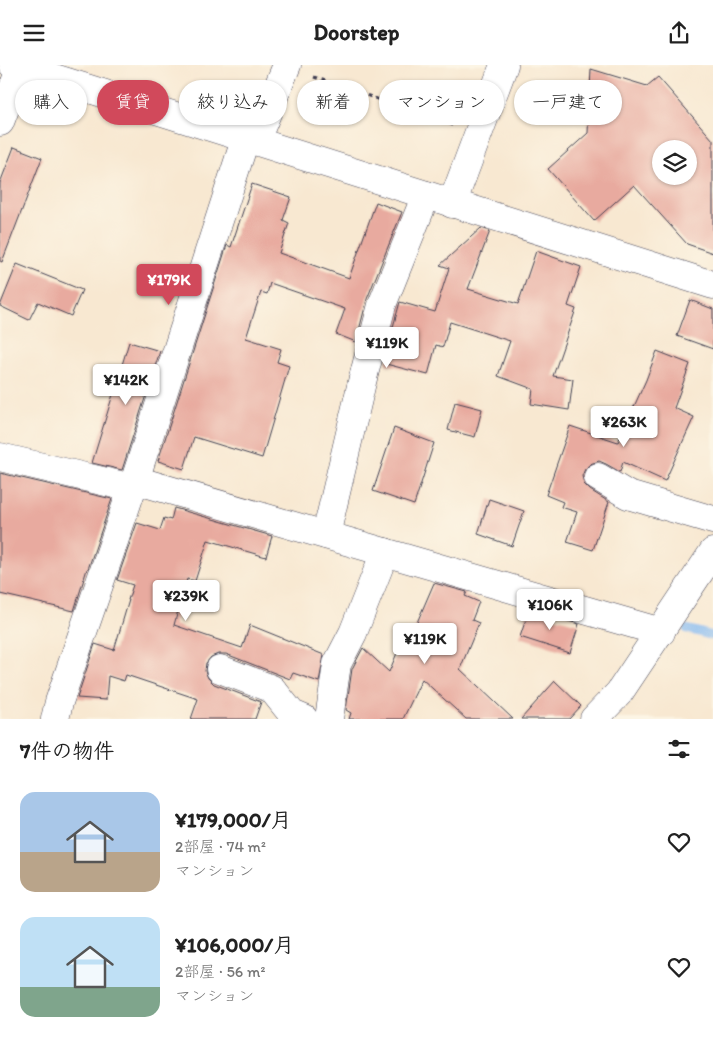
<!DOCTYPE html>
<html lang="ja">
<meta charset="utf-8">
<style>
body{margin:0;font-family:Itim,"Klee One",sans-serif;background:#f2f2f2;color:#222;height:100vh;display:flex;flex-direction:column;font-size:19px;white-space:nowrap}
*{box-sizing:border-box;margin:0}
p{font-size:16px;color:#767676}
.icon{flex:none;width:28px;height:28px;fill:none;stroke:currentColor;stroke-width:2;stroke-linecap:round;stroke-linejoin:round}
.map{position:relative;height:654px;overflow:hidden}
.side{display:flex;flex-direction:column;background:#fff;flex:1}
.side>*{flex:none}
.top-card{position:absolute;left:15px;top:15px;width:684px;height:45px;display:flex;gap:10px}
.buttons{position:absolute;left:652px;top:75px;display:grid;gap:10px}
.buttons a{display:grid;place-items:center;width:45px;height:45px;border-radius:50%;background:#fff;box-shadow:0 1px 4px #0004;font-size:25px}
.price{position:absolute;translate:-50% -42px;padding:0 11px;border-radius:5px;background:#fff;color:#222;font-size:16px;line-height:32px;filter:drop-shadow(0 1px 2px #0008)}
.price::after{content:'';position:absolute;left:50%;top:30px;width:15px;height:11px;margin-left:-8px;background:inherit;clip-path:polygon(0 0,100% 0,50% 100%)}
.price.selected{background:#d1495b;color:#fff}
ul{padding:0;list-style:none}
li{display:flex;align-items:center;gap:15px;height:125px;padding:0 20px}
li span{display:grid;place-items:center;flex:none;width:140px;height:100px;border-radius:15px;color:#555}
li>.icon{margin-inline-start:auto}
span .icon{width:60px;height:60px;fill:#fffc;stroke-width:1}
li b{font-size:21px}
h2{display:flex;justify-content:space-between;align-items:center;height:60px;padding:0 20px;font-size:21px}
.chip{padding:0 18px;border-radius:22px;background:#fff;box-shadow:0 1px 4px #0004;font-size:18px;line-height:45px}
.chip.selected{background:#d1495b;color:#fff}
header{display:flex;justify-content:space-between;align-items:center;height:65px;padding:0 20px;background:#fff;font-size:22px;font-weight:700}
.map>svg:first-child{display:block}
</style>
<header><svg class="icon" aria-label="menu" viewBox="0 0 24 24"><path d="M4 6h16M4 12h16M4 18h16"/></svg>Doorstep<svg class="icon" aria-label="share" viewBox="0 0 24 24"><path d="M12 15V3M7 8l5-5 5 5M5 13v7h14v-7"/></svg></header>
<div class="map">
<svg width="713" height="654" viewBox="0 0 713 654">
<rect width="100%" height="100%" fill="#fcf5e5"/>
<filter id="ink" filterUnits="userSpaceOnUse"><feTurbulence type="fractalNoise" baseFrequency=".02" numOctaves="2"/><feDisplacementMap in="SourceGraphic" scale="10" xChannelSelector="R" yChannelSelector="G"/><feConvolveMatrix kernelMatrix="1 2 1 2 8 2 1 2 1" color-interpolation-filters="sRGB"/></filter>
<filter id="wash" filterUnits="userSpaceOnUse"><feTurbulence type="fractalNoise" baseFrequency=".0096" numOctaves="4" result="noise"/><feDisplacementMap in="SourceGraphic" scale="20" xChannelSelector="R" yChannelSelector="G"/><feGaussianBlur stdDeviation="1.12" result="paint"/><feColorMatrix in="noise" values="0 0 0 0 0 0 0 0 0 0 0 0 0 0 0 0 0 1.4 0 .05"/><feComposite in="paint" operator="in"/></filter>
<g filter="url(#wash)">
<rect width="100%" height="100%" fill="#f8e8d1"/>
<g fill="none" stroke-linecap="round" stroke-linejoin="round">
<polyline stroke="#82b8f1" stroke-width="9" points="687,564 713,571"/>
</g>
<g id="blocks">
<g fill="#e8aa9f" fill-rule="evenodd">
<path d="M591,4L647,21L658,12L713,75V188L687,179L634,120L594,156L548,104L588,68ZM661,84H689V111H661Z"/>
<polygon points="14,82 42,93 2,197 0,196 0,118"/>
<polygon points="252,119 291,132 283,155 289,158 279,188 349,213 376,137 402,147 367,234 356,277 336,269 345,244 270,218 267,229 261,227 246,273 281,284 277,297 289,301 262,393 194,372 184,404 158,396 227,180 231,182"/>
<polygon points="481,163 490,166 468,224 518,239 536,186 581,202 568,241 576,244 553,311 573,314 569,345 531,339 533,324 498,311 510,276 450,257 443,282 436,280 428,310 386,299 389,288 386,287 400,237 435,247 449,203 440,200"/>
<polygon points="17,199 82,225 71,251 38,237 29,255 0,241"/>
<polygon points="690,235 713,244 713,284 677,271"/>
<polygon points="129,277 160,286 122,405 92,398"/>
<polygon points="657,286 690,299 674,343 694,352 665,416 623,397 620,407 606,399 599,396 590,399 585,404 582,411 584,419 590,425 609,437 593,485 567,477 577,447 561,442 563,437 546,430 570,361 618,377 646,315"/>
<polygon points="455,337 482,344 475,372 448,365"/>
<polygon points="394,363 434,378 414,440 373,426"/>
<polygon points="0,408 112,434 88,504 87,504 74,546 0,529"/>
<polygon points="489,434 524,446 512,481 478,469"/>
<polygon points="174,443 272,471 266,492 208,475 195,516 187,514 174,560 242,583 250,560 324,590 319,617 293,608 290,614 226,589 218,589 211,592 206,598 205,606 208,613 214,619 261,637 255,654 191,654 198,634 126,610 124,616 108,611 106,635 77,633 95,579 114,585 129,535 128,535 133,520 117,515 137,458 160,465 164,453 171,455"/>
<polygon points="434,518 467,527 465,531 479,537 472,555 479,558 460,604 513,654 466,654 422,614 403,654 349,654 351,648 346,645 352,604 363,583 389,607 403,574 409,576"/>
<polygon points="529,545 579,559 570,588 520,572"/>
<polygon points="555,616 581,641 569,654 521,654"/>
</g>
</g>
</g>
<g filter="url(#ink)">
<use href="#blocks" fill-opacity="0" stroke="#424052" stroke-width="1"/>
<g fill="none" stroke-linecap="round" stroke-linejoin="round">
<g stroke="#424052" stroke-width="29">
<g id="minor">
<polyline points="13,0 713,220"/>
<polyline points="0,57 21,2"/>
<polyline points="256,75 287,0"/>
<polyline points="452,139 504,0"/>
<polyline points="0,392 132,423"/>
<polyline points="598,412 628,430 713,455"/>
<polyline points="135,415 661,567"/>
<polyline points="326,470 362,317 382,240 426,130"/>
<polyline points="220,604 272,624 292,649 304,654"/>
<polyline points="55,654 59,637 135,415 246,72"/>
<polyline points="329,654 337,599 353,568 385,487"/>
<polyline points="594,654 619,628 713,487"/>
</g>
</g>
<polyline stroke="#424052" stroke-width="3" stroke-dasharray="4 4" stroke-linecap="butt" points="314,12 452,60"/>
<use href="#minor" stroke="#fff" stroke-width="28"/>
</g>
</g>
</svg>
<div class="buttons">
<a><svg class="icon" aria-label="layers" viewBox="0 0 24 24"><path d="M12 4l9 5-9 5-9-5zM3 14l9 5 9-5"/></svg></a>
</div>
<b class="price selected" style="left:169px;top:241px">¥179K</b>
<b class="price" style="left:387px;top:304px">¥119K</b>
<b class="price" style="left:126px;top:341px">¥142K</b>
<b class="price" style="left:624px;top:383px">¥263K</b>
<b class="price" style="left:186px;top:557px">¥239K</b>
<b class="price" style="left:550px;top:566px">¥106K</b>
<b class="price" style="left:425px;top:600px">¥119K</b>
<div class="top-card">
<a class="chip">購入</a>
<a class="chip selected">賃貸</a>
<a class="chip">絞り込み</a>
<a class="chip">新着</a>
<a class="chip">マンション</a>
<a class="chip">一戸建て</a>
</div>
</div>
<section class="side">
<h2>7件の物件<svg class="icon" aria-label="filters" viewBox="0 0 24 24"><path d="M4 7h16M4 17h16"/><circle cx="9" cy="7" r="2"/><circle cx="15" cy="17" r="2"/></svg></h2>
<ul>
<li><span style="background:linear-gradient(#a9c7e8 60%,#b9a48a 0)"><svg class="icon" aria-label="home" viewBox="0 0 24 24"><path d="M3 11l9-7 9 7M6 9v11h12V9"/></svg></span><div><b>¥179,000/月</b><p>2部屋 · 74 m²</p><p>マンション</p></div><svg class="icon" aria-label="heart" viewBox="0 0 24 24"><path d="M12 20l-8-8c-3-5 5-10 8-4 3-6 11-1 8 4z"/></svg></li>
<li><span style="background:linear-gradient(#bfe0f5 70%,#7fa58c 0)"><svg class="icon" aria-label="home" viewBox="0 0 24 24"><path d="M3 11l9-7 9 7M6 9v11h12V9"/></svg></span><div><b>¥106,000/月</b><p>2部屋 · 56 m²</p><p>マンション</p></div><svg class="icon" aria-label="heart" viewBox="0 0 24 24"><path d="M12 20l-8-8c-3-5 5-10 8-4 3-6 11-1 8 4z"/></svg></li>
</ul>
</section>
